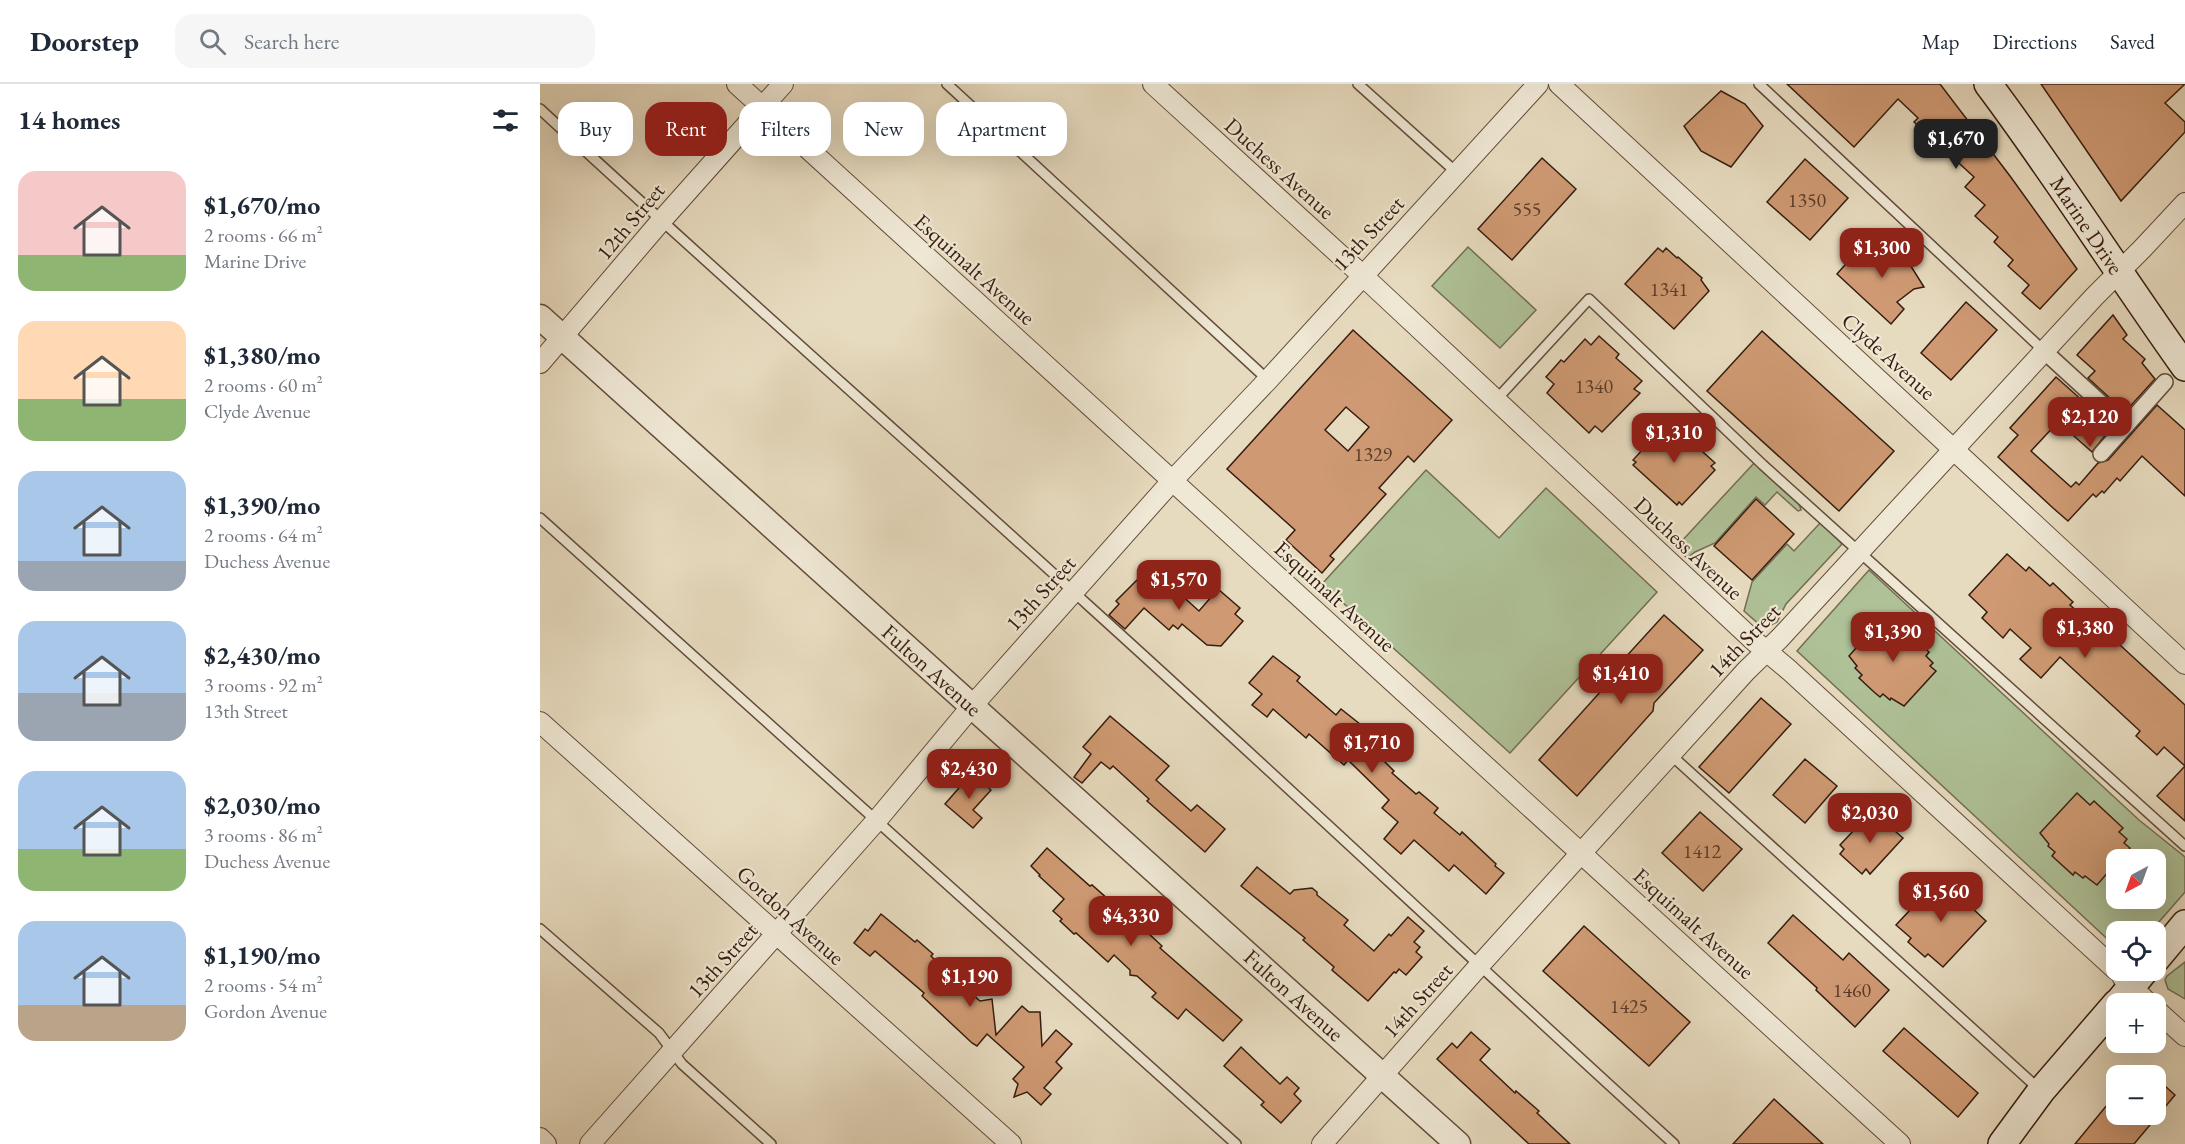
<!DOCTYPE html>
<meta charset="utf-8">
<style>
body{margin:0;font-family:"EB Garamond",serif;background:#f6f6f7;color:#1f2937;height:100vh;display:flex;flex-direction:column;font-size:22px;white-space:nowrap}
*{box-sizing:border-box;margin:0}
p{font-size:20px;color:#747a83}
.icon{flex:none;width:33px;height:33px;fill:none;stroke:currentColor;stroke-width:2;stroke-linecap:round;stroke-linejoin:round}
.map{position:relative;flex:1;overflow:hidden}
.drawer{display:flex;flex-direction:column;background:#fff;width:540px}
.drawer>*{flex:none}
.top-card{position:absolute;left:18px;top:18px;width:570px;height:54px;display:flex;gap:12px}
.needle{width:39px;rotate:221deg}
.buttons{position:absolute;left:1566px;top:765px;display:grid;gap:12px}
.buttons a{display:grid;place-items:center;width:60px;height:60px;border-radius:12px;background:#fff;box-shadow:0 6px 24px #0002;font-size:30px}
.price{position:absolute;translate:-50% -51px;padding:0 14px;border-radius:12px;background:#8f2418;color:#fff;font-size:20px;line-height:39px;filter:drop-shadow(0 2px 3px #0008)}
.price::after{content:'';position:absolute;left:50%;top:36px;width:18px;height:14px;margin-left:-9px;background:inherit;clip-path:polygon(0 0,100% 0,50% 100%)}
.price.selected{background:#222;color:#fff}
ul{padding:0;list-style:none}
li{display:flex;align-items:center;gap:18px;height:150px;padding:0 18px}
li span{display:grid;place-items:center;flex:none;width:168px;height:120px;border-radius:18px;color:#555}
li>.icon{margin-inline-start:auto}
span .icon{width:72px;height:72px;fill:#fffc;stroke-width:1}
li b{font-size:26px}
h2{display:flex;justify-content:space-between;align-items:center;height:72px;padding:0 18px;font-size:26px}
.tag{padding:0 21px;border-radius:18px;background:#fff;box-shadow:0 6px 24px #0002;font-size:21px;line-height:54px}
.tag.selected{background:#8f2418;color:#fff}
header{display:flex;align-items:center;gap:36px;box-sizing:border-box;height:84px;padding:0 30px;background:#fff;border-bottom:2px solid #e0e1e3}
header strong{font-size:28px}
nav{display:flex;gap:33px;margin-inline-start:auto;font-size:21px}
.search{width:420px;height:54px;background:#f6f6f7;display:flex;align-items:center;gap:15px;box-sizing:border-box;padding:0 21px;border-radius:18px;color:#747a83;font-size:22px}
main{display:flex;flex:1;min-height:0}
.map>svg:first-child{display:block}
</style>
<header>
<strong>Doorstep</strong>
<div class="search"><svg class="icon" aria-label="search" viewBox="0 0 24 24"><circle cx="10" cy="10" r="6"/><path d="M15 15l6 6"/></svg>Search here</div>
<nav><a>Map</a><a>Directions</a><a>Saved</a></nav>
</header>
<main>
<section class="drawer">
<h2>14 homes<svg class="icon" aria-label="filters" viewBox="0 0 24 24"><path d="M4 7h16M4 17h16"/><circle cx="9" cy="7" r="2"/><circle cx="15" cy="17" r="2"/></svg></h2>
<ul>
<li><span style="background:linear-gradient(#f6c9c9 70%,#8fb573 0)"><svg class="icon" aria-label="home" viewBox="0 0 24 24"><path d="M3 11l9-7 9 7M6 9v11h12V9"/></svg></span><div><b>$1,670/mo</b><p>2 rooms · 66 m²</p><p>Marine Drive</p></div></li>
<li><span style="background:linear-gradient(#ffd9b3 65%,#8fb573 0)"><svg class="icon" aria-label="home" viewBox="0 0 24 24"><path d="M3 11l9-7 9 7M6 9v11h12V9"/></svg></span><div><b>$1,380/mo</b><p>2 rooms · 60 m²</p><p>Clyde Avenue</p></div></li>
<li><span style="background:linear-gradient(#a9c7e8 75%,#9aa5b1 0)"><svg class="icon" aria-label="home" viewBox="0 0 24 24"><path d="M3 11l9-7 9 7M6 9v11h12V9"/></svg></span><div><b>$1,390/mo</b><p>2 rooms · 64 m²</p><p>Duchess Avenue</p></div></li>
<li><span style="background:linear-gradient(#a9c7e8 60%,#9aa5b1 0)"><svg class="icon" aria-label="home" viewBox="0 0 24 24"><path d="M3 11l9-7 9 7M6 9v11h12V9"/></svg></span><div><b>$2,430/mo</b><p>3 rooms · 92 m²</p><p>13th Street</p></div></li>
<li><span style="background:linear-gradient(#a9c7e8 65%,#8fb573 0)"><svg class="icon" aria-label="home" viewBox="0 0 24 24"><path d="M3 11l9-7 9 7M6 9v11h12V9"/></svg></span><div><b>$2,030/mo</b><p>3 rooms · 86 m²</p><p>Duchess Avenue</p></div></li>
<li><span style="background:linear-gradient(#a9c7e8 70%,#b9a48a 0)"><svg class="icon" aria-label="home" viewBox="0 0 24 24"><path d="M3 11l9-7 9 7M6 9v11h12V9"/></svg></span><div><b>$1,190/mo</b><p>2 rooms · 54 m²</p><p>Gordon Avenue</p></div></li>
</ul>
</section>
<div class="map">
<svg width="1645" height="1060" viewBox="0 0 1645 1060">
<rect width="100%" height="100%" fill="#e7dbbf"/>
<filter id="stains"><feTurbulence type="fractalNoise" baseFrequency=".00333" numOctaves="4"/><feColorMatrix values="0 0 0 0 .2 0 0 0 0 .09 0 0 0 0 .02 0 0 0 .5 -.17"/></filter>
<radialGradient id="worn" r=".72"><stop offset=".6" stop-color="#630" stop-opacity="0"/><stop offset="1" stop-color="#630" stop-opacity=".3"/></radialGradient>
<g fill="#afc197" stroke="#726e53" stroke-width="1.5" fill-rule="evenodd">
<polygon points="928,163 996,226 960,264 892,202"/>
<polygon points="1215,378 1259,419 1261,426 1258,427 1237,408 1225,421 1216,413 1175,459 1155,468 1147,474 1139,466 1139,460"/>
<polygon points="886,386 959,454 1006,404 1117,508 970,669 782,500"/>
<polygon points="1281,438 1302,460 1246,520 1237,538 1227,543 1221,542 1204,527 1212,498 1247,460 1254,467"/>
<path d="M1329,486L1599,736L1645,773V808L1611,847L1576,848V863L1257,567ZM1576,776H1616V814H1576Z"/>
<polygon points="1645,878 1645,915 1628,905 1625,896 1627,892"/>
</g>
<g fill="#cf9a73" stroke="#361c0f" stroke-width="1.5" fill-rule="evenodd">
<polygon points="1247,0 1400,0 1470,92 1537,185 1500,225 1482,209 1489,201 1468,182 1473,176 1454,158 1458,153 1435,132 1445,121 1425,103 1434,93 1374,38 1378,34 1358,15 1314,63"/>
<polygon points="1501,0 1645,0 1625,19 1645,38 1645,48 1581,117"/>
<polygon points="1181,7 1205,20 1223,42 1191,83 1161,67 1144,42"/>
<polygon points="1002,74 1036,105 972,176 938,145"/>
<polygon points="1265,75 1308,114 1270,156 1227,118"/>
<polygon points="1333,153 1364,171 1384,203 1374,205 1357,218 1364,225 1351,240 1297,190 1312,173 1319,179 1330,163"/>
<polygon points="1118,164 1123,168 1126,164 1137,174 1138,173 1162,194 1161,196 1169,207 1134,245 1085,200"/>
<polygon points="1426,218 1457,246 1411,296 1381,269"/>
<polygon points="1573,231 1587,251 1583,255 1605,275 1602,279 1615,295 1585,328 1548,294 1555,287 1537,271"/>
<path d="M813,246L912,336L874,378L868,372L839,404L846,410L790,472L794,475L782,489L746,456L755,446L687,385ZM806,323L829,343L808,367L785,346Z"/>
<polygon points="1222,247 1354,367 1299,427 1167,307"/>
<polygon points="1059,252 1079,270 1076,274 1102,297 1094,305 1100,309 1062,348 1055,342 1049,349 1007,309 1014,300 1006,293 1021,276 1024,278 1045,255 1051,261"/>
<polygon points="1516,293 1572,343 1552,368 1518,338 1491,367 1531,403 1536,398 1539,401 1558,379 1568,376 1617,321 1645,346 1645,412 1602,372 1580,397 1577,394 1564,409 1562,407 1556,413 1553,410 1528,437 1513,424 1458,373 1478,351 1470,344"/>
<polygon points="1126,340 1129,343 1132,340 1175,379 1171,382 1175,386 1142,421 1139,418 1137,421 1093,381 1096,378 1093,376"/>
<polygon points="1216,415 1254,450 1212,496 1174,462"/>
<polygon points="1467,470 1486,487 1489,483 1510,502 1513,499 1533,518 1530,521 1551,540 1554,537 1645,621 1645,737 1617,712 1645,682 1624,663 1617,671 1596,652 1600,647 1520,573 1501,594 1480,575 1491,564 1470,545 1463,554 1442,534 1447,528 1429,511"/>
<polygon points="601,492 615,494 625,505 629,500 659,527 678,505 700,524 695,530 703,537 681,562 667,561 642,540 638,545 633,541 629,546 604,524 585,545 569,531 579,520 576,517"/>
<polygon points="1124,531 1163,566 1114,619 1113,627 1037,712 999,676 1071,596 1072,588"/>
<polygon points="1340,537 1346,542 1349,538 1358,546 1361,543 1389,568 1386,572 1393,579 1390,582 1396,587 1364,622 1351,614 1350,616 1343,610 1340,613 1334,608 1319,594 1322,591 1315,584 1317,582 1309,572"/>
<polygon points="733,572 760,593 757,597 796,631 801,625 830,648 823,656 854,687 852,689 876,710 879,708 898,724 894,729 920,751 922,748 956,780 955,782 964,789 946,810 914,781 909,787 874,756 861,770 844,755 858,738 842,724 849,716 808,676 804,681 769,650 766,654 733,625 727,633 712,621 722,610 709,599"/>
<polygon points="1221,614 1251,640 1189,709 1159,683"/>
<polygon points="570,632 629,682 616,696 651,727 657,721 685,745 665,768 607,717 609,715 573,682 570,685 561,678 542,699 534,693 551,670 543,663"/>
<polygon points="1265,675 1297,702 1265,739 1233,711"/>
<polygon points="432,689 451,706 433,726 442,734 433,744 405,720"/>
<polygon points="1537,709 1550,721 1554,717 1583,744 1579,748 1587,755 1584,759 1590,764 1580,776 1576,776 1576,779 1557,801 1545,792 1543,794 1535,788 1533,791 1512,772 1515,768 1508,762 1509,760 1500,749"/>
<polygon points="1332,727 1363,754 1330,790 1326,785 1322,790 1300,770 1304,765 1300,761"/>
<polygon points="1160,728 1202,765 1163,807 1122,769"/>
<polygon points="507,764 550,802 552,801 577,823 579,822 622,862 620,864 702,936 683,957 646,925 638,935 612,913 616,909 597,892 590,891 590,886 574,871 568,878 536,849 534,850 520,837 522,835 513,827 524,815 499,792 500,791 491,782"/>
<polygon points="717,783 750,810 754,806 772,804 777,808 777,811 808,836 804,841 834,867 849,850 851,852 868,833 884,847 874,858 880,863 876,868 882,873 866,891 859,885 856,889 854,888 828,917 792,886 794,883 763,856 765,854 701,802"/>
<polygon points="1400,794 1415,808 1418,805 1434,820 1431,823 1446,837 1403,883 1388,870 1385,873 1368,858 1371,854 1356,841"/>
<polygon points="341,830 375,858 377,856 393,870 391,872 412,893 440,917 452,915 456,951 482,922 489,928 500,928 502,962 516,946 532,960 516,978 522,984 504,1004 511,1010 501,1021 487,1008 474,1013 478,1000 473,995 484,983 447,950 437,962 432,959 382,912 384,909 335,867 330,872 314,859 325,845 328,847"/>
<polygon points="1253,831 1303,876 1309,869 1349,906 1315,943 1276,906 1277,904 1228,859"/>
<polygon points="1044,842 1150,938 1109,982 1003,887"/>
<polygon points="1364,944 1438,1009 1418,1033 1343,967"/>
<polygon points="931,948 950,965 940,976 975,1009 976,1007 999,1027 997,1029 1030,1060 989,1060 897,975 912,959 917,964"/>
<polygon points="701,963 740,1000 747,993 759,1004 754,1010 761,1017 741,1039 721,1021 724,1018 684,982"/>
<polygon points="1616,994 1635,1011 1594,1060 1535,1060 1576,1010 1576,1030 1616,1030"/>
<polygon points="1234,1015 1283,1060 1193,1060"/>
</g>
<g fill="none" stroke-linecap="round" stroke-linejoin="round">
<g stroke="#624c3b" stroke-width="12">
<g id="service">
<polyline points="407,0 728,296"/>
<polyline points="818,0 917,89"/>
<polyline points="1219,0 1504,267"/>
<path d="M0,25C181,193 367,356 549,522C746,700 938,882 1134,1060"/>
<polyline points="956,316 1049,215 1223,381 1645,762"/>
<polyline points="0,434 696,1060"/>
<polyline points="1131,671 1500,1006"/>
<polyline points="0,845 119,949 142,980 231,1060"/>
</g>
</g>
<g stroke="#624c3b" stroke-width="18">
<g id="pedestrian">
<polyline points="1504,267 1586,342"/>
<polyline points="1561,370 1625,298"/>
</g>
</g>
<g stroke="#624c3b" stroke-width="22">
<g id="minor">
<polyline points="197,0 1360,1060"/>
<polyline points="613,0 822,191 1213,556 1249,586 1576,886"/>
<polyline points="1019,0 1645,580"/>
<polyline points="0,279 121,137 243,0"/>
<polyline points="0,638 471,1060"/>
<polyline points="1583,894 1609,920"/>
<polyline points="1616,926 1645,952"/>
<polyline points="0,1054 6,1060"/>
<polyline points="50,1060 337,736 432,622 632,397 728,296 998,0"/>
<polyline points="782,1060 938,883 1206,587 1240,554 1554,213 1602,165 1645,119"/>
</g>
</g>
<g stroke="#624c3b" stroke-width="27">
<polyline id="tertiary" points="0,233 918,1060"/>
</g>
<g stroke="#361c0f" stroke-width="30">
<g id="secondary">
<path d="M1448,0C1517,92 1578,189 1645,283"/>
<polyline points="1616,875 1645,840"/>
<polyline points="1577,920 1605,886"/>
<polyline points="1462,1060 1501,1007 1576,920"/>
</g>
</g>
<use href="#service" stroke="#efe8d5" stroke-width="9"/>
<use href="#pedestrian" stroke="#efe8d5" stroke-width="15"/>
<use href="#minor" stroke="#efe8d5" stroke-width="20"/>
<use href="#tertiary" stroke="#efe8d5" stroke-width="24"/>
<use href="#secondary" stroke="#efe8d5" stroke-width="27"/>
</g>
<g text-anchor="middle" stroke-width="4.5" stroke-linejoin="round" paint-order="stroke">
<g font-size="20" fill="#5c3c28">
<text x="1267" y="123">1350</text>
<text x="987" y="132">555</text>
<text x="1129" y="212">1341</text>
<text x="1054" y="309">1340</text>
<text x="833" y="377">1329</text>
<text x="1162" y="774">1412</text>
<text x="1312" y="913">1460</text>
<text x="1089" y="929">1425</text>
</g>
<g font-size="22" fill="#361c0f" stroke="#efe8d5">
<text transform="translate(740 84) rotate(42)" y="8">Duchess Avenue</text>
<text transform="translate(90 137) rotate(-50)" y="8">12th Street</text>
<text transform="translate(1547 141) rotate(56)" y="8">Marine Drive</text>
<text transform="translate(828 149) rotate(-47)" y="8">13th Street</text>
<text transform="translate(435 185) rotate(42)" y="8">Esquimalt Avenue</text>
<text transform="translate(1349 272) rotate(42)" y="8">Clyde Avenue</text>
<text transform="translate(1149 464) rotate(43)" y="8">Duchess Avenue</text>
<text transform="translate(500 509) rotate(-48)" y="8">13th Street</text>
<text transform="translate(795 512) rotate(42)" y="8">Esquimalt Avenue</text>
<text transform="translate(1204 556) rotate(-46)" y="8">14th Street</text>
<text transform="translate(392 586) rotate(42)" y="8">Fulton Avenue</text>
<text transform="translate(251 831) rotate(42)" y="8">Gordon Avenue</text>
<text transform="translate(1154 839) rotate(42)" y="8">Esquimalt Avenue</text>
<text transform="translate(182 876) rotate(-48)" y="8">13th Street</text>
<text transform="translate(754 911) rotate(42)" y="8">Fulton Avenue</text>
<text transform="translate(877 916) rotate(-48)" y="8">14th Street</text>
</g>
</g>
<rect width="100%" height="100%" filter="url(#stains)"/>
<rect width="100%" height="100%" fill="url(#worn)"/>
</svg>
<div class="buttons">
<a><svg class="needle" viewBox="-14 -14 28 28"><path d="M0-13l5 13h-10z" fill="#e53935"/><path d="M0 13l5-13h-10z" fill="#747a83"/></svg></a>
<a><svg class="icon" aria-label="locate" viewBox="0 0 24 24"><circle cx="12" cy="12" r="6"/><path d="M12 2v4M12 18v4M2 12h4M18 12h4"/></svg></a>
<a>+</a>
<a>−</a>
</div>
<b class="price selected" style="left:1416px;top:86px">$1,670</b>
<b class="price" style="left:1342px;top:195px">$1,300</b>
<b class="price" style="left:1550px;top:364px">$2,120</b>
<b class="price" style="left:1134px;top:380px">$1,310</b>
<b class="price" style="left:639px;top:527px">$1,570</b>
<b class="price" style="left:1545px;top:575px">$1,380</b>
<b class="price" style="left:1353px;top:579px">$1,390</b>
<b class="price" style="left:1081px;top:621px">$1,410</b>
<b class="price" style="left:832px;top:690px">$1,710</b>
<b class="price" style="left:429px;top:716px">$2,430</b>
<b class="price" style="left:1330px;top:760px">$2,030</b>
<b class="price" style="left:1401px;top:839px">$1,560</b>
<b class="price" style="left:591px;top:863px">$4,330</b>
<b class="price" style="left:430px;top:924px">$1,190</b>
<div class="top-card">
<a class="tag">Buy</a>
<a class="tag selected">Rent</a>
<a class="tag">Filters</a>
<a class="tag">New</a>
<a class="tag">Apartment</a>
</div>
</div>
</main>
